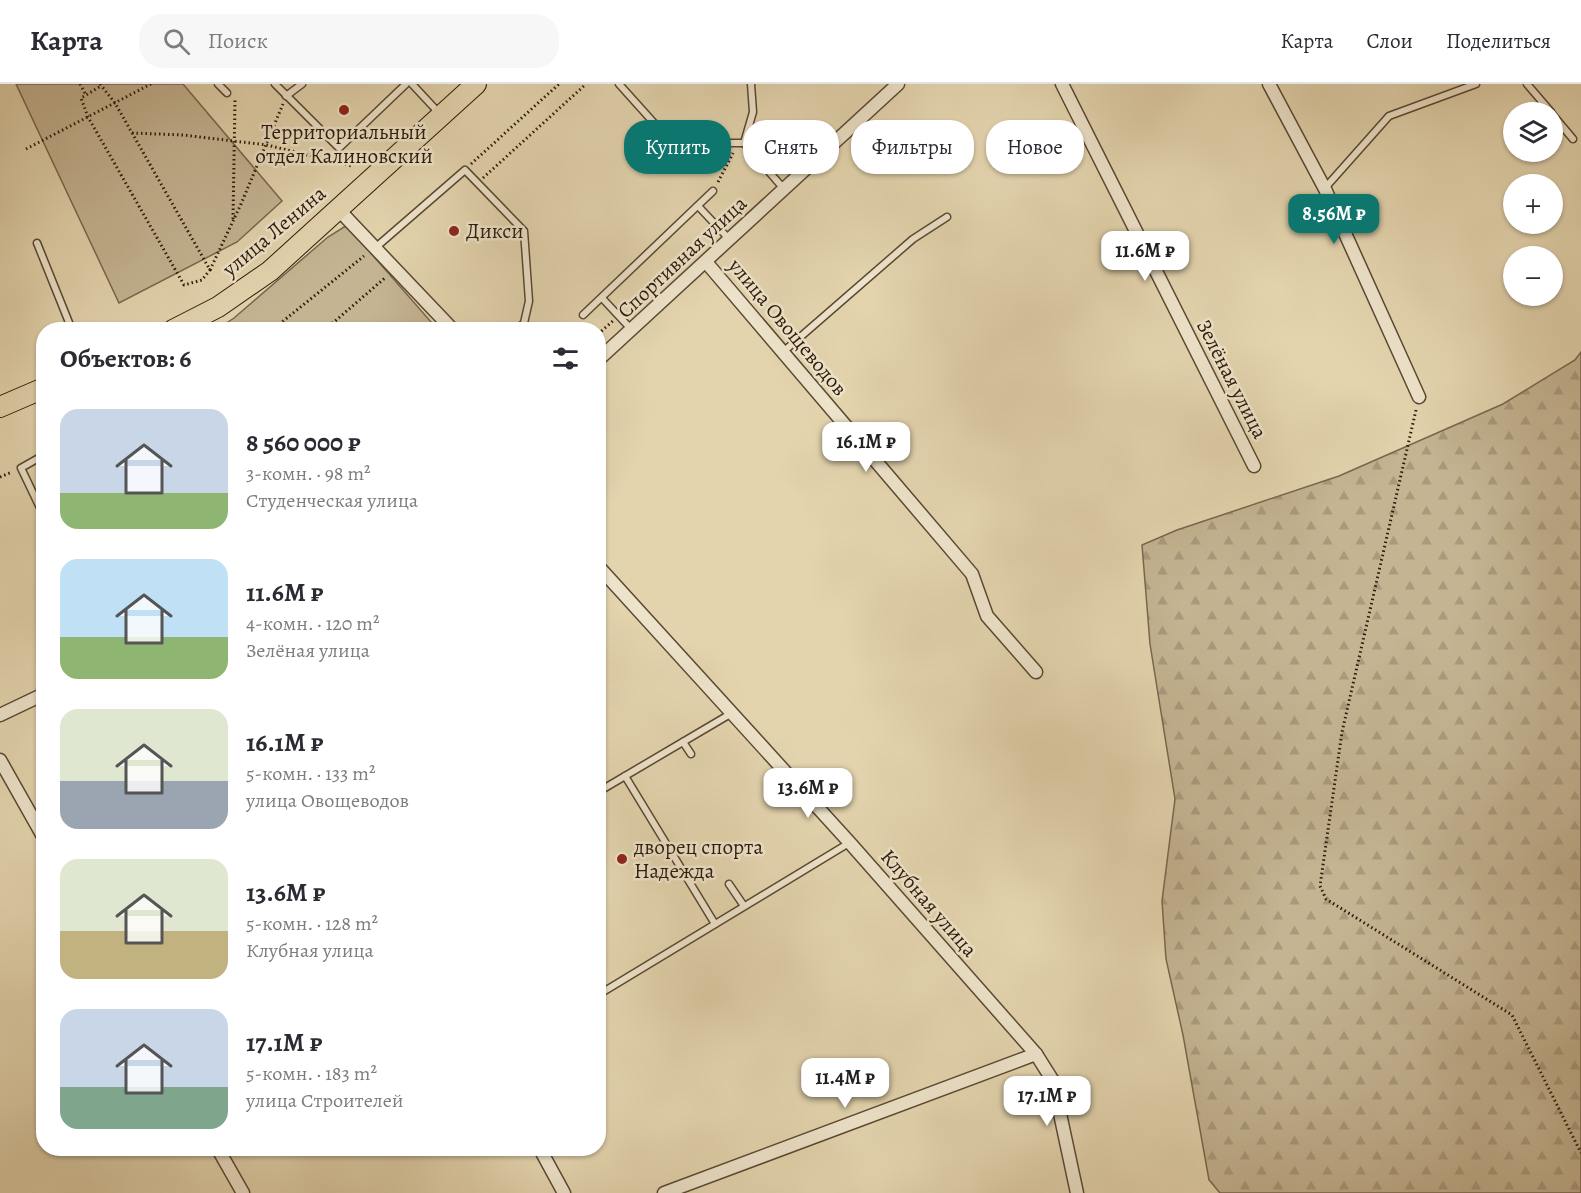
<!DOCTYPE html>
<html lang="ru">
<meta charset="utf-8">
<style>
body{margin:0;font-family:Alegreya,serif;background:#f7f7f7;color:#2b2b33;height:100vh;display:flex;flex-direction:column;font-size:22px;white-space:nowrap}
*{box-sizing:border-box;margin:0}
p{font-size:20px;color:#7c7c81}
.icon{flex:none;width:33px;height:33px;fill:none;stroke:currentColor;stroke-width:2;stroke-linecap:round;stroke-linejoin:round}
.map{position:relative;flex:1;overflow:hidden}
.details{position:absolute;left:36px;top:238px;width:570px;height:834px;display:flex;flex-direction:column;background:#fff;border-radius:24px;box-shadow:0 2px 4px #0004}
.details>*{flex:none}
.hud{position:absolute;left:624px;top:36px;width:570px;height:54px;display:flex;gap:12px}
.fabs{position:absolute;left:1503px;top:18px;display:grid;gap:12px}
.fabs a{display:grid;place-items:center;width:60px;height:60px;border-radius:50%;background:#fff;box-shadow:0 2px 4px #0004;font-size:30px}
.price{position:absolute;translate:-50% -51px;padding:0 14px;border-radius:12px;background:#fff;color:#222;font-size:20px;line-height:39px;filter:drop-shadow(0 2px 3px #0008)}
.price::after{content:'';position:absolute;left:50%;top:36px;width:18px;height:14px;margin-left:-9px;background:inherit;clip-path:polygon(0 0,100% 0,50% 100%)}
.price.on{background:#0f766e;color:#fff}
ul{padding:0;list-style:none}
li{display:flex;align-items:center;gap:18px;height:150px;padding:0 24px}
li span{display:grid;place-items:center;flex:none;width:168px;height:120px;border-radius:18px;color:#555}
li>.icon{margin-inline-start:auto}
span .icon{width:72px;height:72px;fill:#fffc;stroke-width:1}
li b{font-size:26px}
h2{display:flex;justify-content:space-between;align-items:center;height:72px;padding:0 24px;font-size:26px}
.pill{padding:0 21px;border-radius:24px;background:#fff;box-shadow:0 2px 4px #0004;font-size:21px;line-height:54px}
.pill.on{background:#0f766e;color:#fff}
header{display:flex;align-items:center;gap:36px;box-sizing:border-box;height:84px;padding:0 30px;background:#fff;border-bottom:2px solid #e1e1e2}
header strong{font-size:28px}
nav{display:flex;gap:33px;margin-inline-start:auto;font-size:21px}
.search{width:420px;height:54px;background:#f7f7f7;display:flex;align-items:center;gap:15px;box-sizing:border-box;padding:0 21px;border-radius:24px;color:#7c7c81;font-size:22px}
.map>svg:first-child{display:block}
</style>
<header>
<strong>Карта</strong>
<div class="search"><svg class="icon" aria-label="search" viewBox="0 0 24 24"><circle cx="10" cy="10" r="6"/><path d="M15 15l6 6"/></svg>Поиск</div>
<nav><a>Карта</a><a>Слои</a><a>Поделиться</a></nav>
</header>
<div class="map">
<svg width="1581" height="1109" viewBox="0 0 1581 1109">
<defs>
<pattern id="forest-firs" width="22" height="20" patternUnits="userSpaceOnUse" patternTransform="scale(1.5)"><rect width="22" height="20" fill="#c4b492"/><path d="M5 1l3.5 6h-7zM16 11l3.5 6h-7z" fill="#a99a7d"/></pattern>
</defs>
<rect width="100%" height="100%" fill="#e3d4ae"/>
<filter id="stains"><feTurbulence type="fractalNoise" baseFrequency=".00333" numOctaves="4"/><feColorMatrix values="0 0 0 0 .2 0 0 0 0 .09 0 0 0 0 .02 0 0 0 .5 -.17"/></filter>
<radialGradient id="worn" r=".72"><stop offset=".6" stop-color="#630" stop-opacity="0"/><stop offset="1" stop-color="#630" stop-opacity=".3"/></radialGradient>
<g fill="#c4b492" stroke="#78674e" stroke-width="1.5">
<polygon points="16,0 183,0 282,117 237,158 119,219"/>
<polygon points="344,143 348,143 438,246 216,246 234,234 328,153"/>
</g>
<polygon fill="url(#forest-firs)" stroke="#78674e" stroke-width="1.5" points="1581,268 1581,1109 1220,1109 1209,1096 1183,951 1166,875 1162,817 1175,715 1150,560 1142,461 1177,446 1339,392 1503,320 1575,276"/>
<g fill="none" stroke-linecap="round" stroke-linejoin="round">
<g stroke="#5a4833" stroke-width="9">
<g id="service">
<polyline points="218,0 227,9"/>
<polyline points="275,0 339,64 406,0"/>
<polyline points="412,0 439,29"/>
<polyline points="619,0 672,59 744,59"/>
<polyline points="751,0 753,28 744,59 784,105"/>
<polyline points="1527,0 1551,28"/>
<polyline points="286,12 302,0"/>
<polyline points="1552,30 1573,55"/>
<polyline points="1325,104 1389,32 1476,0"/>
<polyline points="698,122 730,156"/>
<polyline points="37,159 72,246"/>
<polyline points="375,164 465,86 524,147 529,217 524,239 516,246"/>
<polyline points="602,214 631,245"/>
<polyline points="583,231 713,107"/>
<polyline points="783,268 913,155 947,133"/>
<polyline points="44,371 21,384 44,432"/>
<polyline points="683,658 691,670"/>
<polyline points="625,692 715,840"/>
<polyline points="598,708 732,629"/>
<polyline points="729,800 744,822"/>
<polyline points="598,911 849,759"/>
</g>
</g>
<g stroke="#5a4833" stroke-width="15">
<g id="minor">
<polyline points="1062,0 1254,382"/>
<polyline points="1269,0 1325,105 1419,313"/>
<polyline points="339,126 453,246"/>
<polyline points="706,178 972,490 987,532 1036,588"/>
<polyline points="598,276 898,0"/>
<polyline points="598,482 850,759 1036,970 1053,997 1077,1109"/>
<polyline points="0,631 44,610"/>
<polyline points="0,676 44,754"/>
<polyline points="218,1065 243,1109"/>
<polyline points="540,1065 564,1109"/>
<polyline points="664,1109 1036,970"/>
</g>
</g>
<g stroke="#2c1a0a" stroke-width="22">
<g id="primary">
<polyline points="173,246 218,223 270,187 476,0"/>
<polyline points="0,323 44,304"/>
</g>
</g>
<g stroke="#2c1a0a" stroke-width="3" stroke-dasharray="1.5 3" stroke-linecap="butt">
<polyline points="80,0 86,11"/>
<polyline points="100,0 115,19 210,186 202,196 184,201 88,33 81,14 101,2"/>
<polyline points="132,49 183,51 267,61 352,82"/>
<polyline points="26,65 151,0"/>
<polyline points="471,80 559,0"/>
<polyline points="483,94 586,0"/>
<polyline points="718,98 733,69"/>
<polyline points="233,135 235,16"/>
<polyline points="210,186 241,120 283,20"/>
<polyline points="241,246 243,246"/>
<polyline points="272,246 364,172"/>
<polyline points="320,246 334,238 386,193"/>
<polyline points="598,250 613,237"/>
<polyline points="1416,326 1342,648 1320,802 1326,815 1512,931 1581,1069"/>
<polyline points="0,393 12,388"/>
</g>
<use href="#service" stroke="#ede3ca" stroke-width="6"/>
<use href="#minor" stroke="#ede3ca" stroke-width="12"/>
<use href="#primary" stroke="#e3d4ae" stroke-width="20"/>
</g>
<g fill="#8f2418" stroke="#ede3ca" stroke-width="2">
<circle cx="344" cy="26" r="6"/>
<circle cx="454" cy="147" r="6"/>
<circle cx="622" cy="775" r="6"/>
</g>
<g text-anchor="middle" stroke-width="5" stroke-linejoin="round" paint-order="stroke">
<g font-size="21" fill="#2c1a0a" stroke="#ede3ca" text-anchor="start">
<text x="344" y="55" text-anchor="middle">Территориальный<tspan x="344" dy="24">отдел Калиновский</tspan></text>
<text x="466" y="154">Дикси</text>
<text x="634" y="770">дворец спорта<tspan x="634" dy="24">Надежда</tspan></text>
</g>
<g font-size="21" fill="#2c1a0a" stroke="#ede3ca">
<text transform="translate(274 147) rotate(-40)" y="7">улица Ленина</text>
<text transform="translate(682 173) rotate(-43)" y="7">Спортивная улица</text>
<text transform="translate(788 243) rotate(50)" y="7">улица Овощеводов</text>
<text transform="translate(1232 295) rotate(63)" y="7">Зелёная улица</text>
<text transform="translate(929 819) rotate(49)" y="7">Клубная улица</text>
</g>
</g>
<rect width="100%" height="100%" filter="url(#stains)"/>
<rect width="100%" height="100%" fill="url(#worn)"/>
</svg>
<div class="fabs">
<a><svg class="icon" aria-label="layers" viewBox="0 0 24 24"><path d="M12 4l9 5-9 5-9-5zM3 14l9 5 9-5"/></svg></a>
<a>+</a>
<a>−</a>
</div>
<b class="price on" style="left:1334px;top:161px">8.56M ₽</b>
<b class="price" style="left:1145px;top:198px">11.6M ₽</b>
<b class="price" style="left:866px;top:389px">16.1M ₽</b>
<b class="price" style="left:808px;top:735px">13.6M ₽</b>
<b class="price" style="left:845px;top:1025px">11.4M ₽</b>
<b class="price" style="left:1047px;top:1043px">17.1M ₽</b>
<div class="hud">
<a class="pill on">Купить</a>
<a class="pill">Снять</a>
<a class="pill">Фильтры</a>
<a class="pill">Новое</a>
</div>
<section class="details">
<h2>Объектов: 6<svg class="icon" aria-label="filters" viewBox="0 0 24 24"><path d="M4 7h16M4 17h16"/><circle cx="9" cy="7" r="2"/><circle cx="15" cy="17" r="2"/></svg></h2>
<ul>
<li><span style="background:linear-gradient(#c9d6e8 70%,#8fb573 0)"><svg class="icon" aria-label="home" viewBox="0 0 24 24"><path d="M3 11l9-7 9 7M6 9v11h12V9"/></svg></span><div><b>8 560 000 ₽</b><p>3-комн. · 98 m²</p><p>Студенческая улица</p></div></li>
<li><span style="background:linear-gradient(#bfe0f5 65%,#8fb573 0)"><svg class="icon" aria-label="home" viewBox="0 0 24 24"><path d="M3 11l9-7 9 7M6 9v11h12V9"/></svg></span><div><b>11.6M ₽</b><p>4-комн. · 120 m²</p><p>Зелёная улица</p></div></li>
<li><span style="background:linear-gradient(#dfe7d0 60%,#9aa5b1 0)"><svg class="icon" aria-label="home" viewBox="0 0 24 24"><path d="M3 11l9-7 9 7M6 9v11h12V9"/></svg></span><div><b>16.1M ₽</b><p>5-комн. · 133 m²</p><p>улица Овощеводов</p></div></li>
<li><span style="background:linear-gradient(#dfe7d0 60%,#c2b280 0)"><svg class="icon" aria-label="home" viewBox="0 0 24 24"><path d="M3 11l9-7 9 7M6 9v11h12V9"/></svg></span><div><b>13.6M ₽</b><p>5-комн. · 128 m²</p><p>Клубная улица</p></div></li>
<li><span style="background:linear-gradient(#c9d6e8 65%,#7fa58c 0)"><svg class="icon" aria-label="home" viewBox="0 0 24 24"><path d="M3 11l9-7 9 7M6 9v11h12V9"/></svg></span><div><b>17.1M ₽</b><p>5-комн. · 183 m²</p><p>улица Строителей</p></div></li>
</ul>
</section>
</div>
